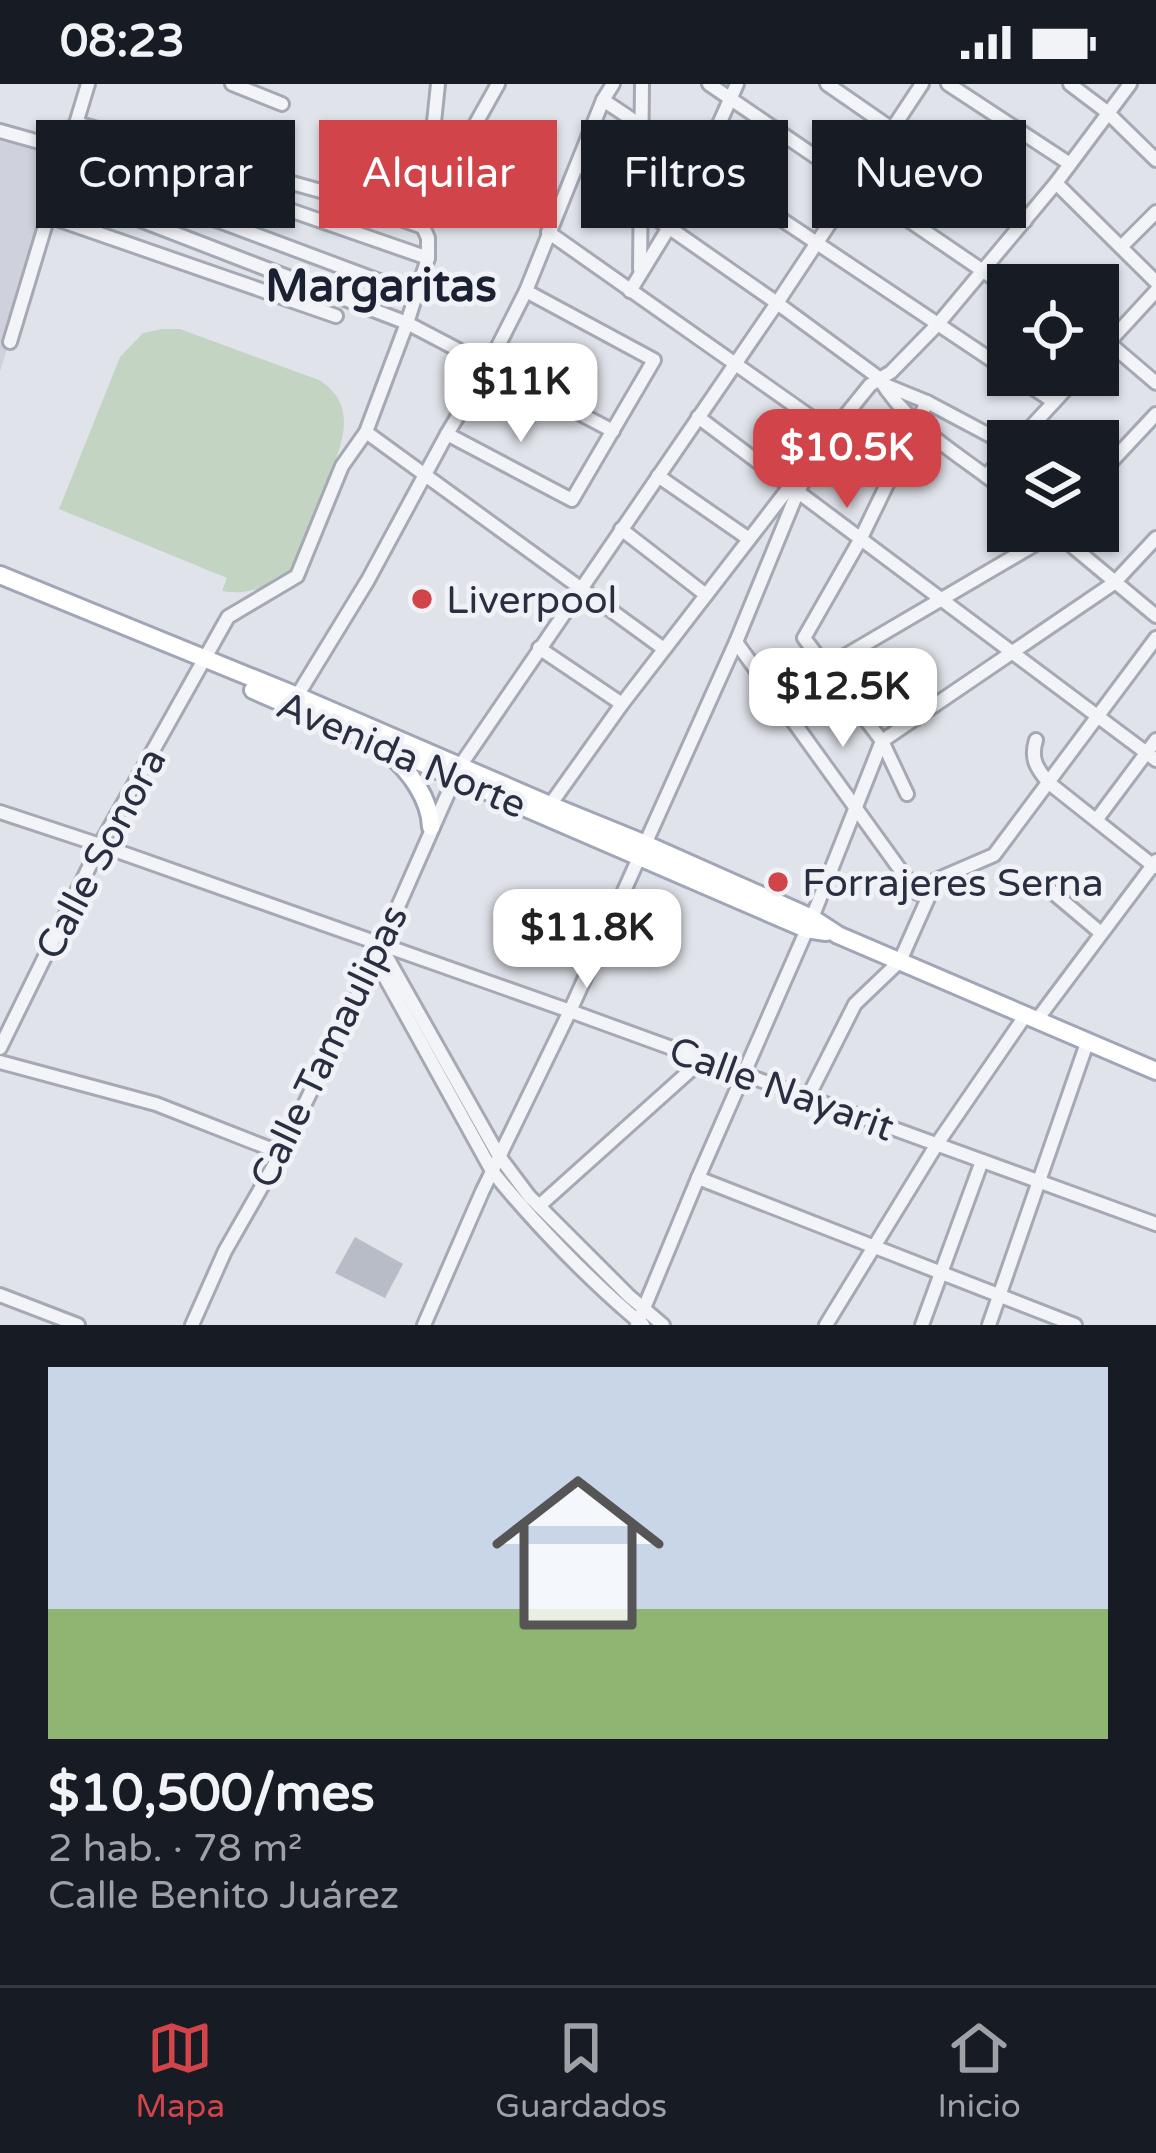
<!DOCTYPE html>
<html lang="es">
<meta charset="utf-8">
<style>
body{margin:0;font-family:"Varela Round",sans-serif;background:#242831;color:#f1f3f6;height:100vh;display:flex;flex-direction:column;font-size:45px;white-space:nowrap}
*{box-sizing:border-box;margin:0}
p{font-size:39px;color:#9ea1a6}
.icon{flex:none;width:66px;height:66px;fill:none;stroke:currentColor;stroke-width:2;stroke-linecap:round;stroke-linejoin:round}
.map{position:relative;height:1241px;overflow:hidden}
.details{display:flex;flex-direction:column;background:#171b24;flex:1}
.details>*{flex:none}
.banner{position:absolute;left:36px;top:36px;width:1086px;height:108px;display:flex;gap:24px}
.tools{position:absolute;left:987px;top:180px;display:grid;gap:24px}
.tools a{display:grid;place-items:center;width:132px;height:132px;border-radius:0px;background:#171b24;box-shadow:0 3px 9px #0004;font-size:60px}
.price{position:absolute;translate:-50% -102px;padding:0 27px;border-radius:24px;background:#fff;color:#222;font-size:39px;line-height:78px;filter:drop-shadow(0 3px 6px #0008)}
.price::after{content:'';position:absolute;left:50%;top:72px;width:36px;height:27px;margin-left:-18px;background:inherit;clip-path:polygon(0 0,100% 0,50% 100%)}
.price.selected{background:#d0444a;color:#fff}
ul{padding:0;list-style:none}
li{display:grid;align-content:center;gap:24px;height:636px;padding:0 48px}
li span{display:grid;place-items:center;height:372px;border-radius:0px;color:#555}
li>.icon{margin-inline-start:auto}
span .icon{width:216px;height:216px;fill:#fffc;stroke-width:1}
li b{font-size:51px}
.chip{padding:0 42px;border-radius:0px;background:#171b24;box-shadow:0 3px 9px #0004;font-size:42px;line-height:108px}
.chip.selected{background:#d0444a;color:#fff}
.status{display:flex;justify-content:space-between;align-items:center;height:84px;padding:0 60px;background:#171b24;direction:ltr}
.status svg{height:33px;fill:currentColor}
.menu{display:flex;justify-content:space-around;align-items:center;height:168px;border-top:3px solid #363941;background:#171b24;font-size:33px;color:#9ea1a6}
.menu a{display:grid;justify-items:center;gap:6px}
.menu .selected{color:#d0444a}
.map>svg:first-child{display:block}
</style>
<div class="status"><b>08:23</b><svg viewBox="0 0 49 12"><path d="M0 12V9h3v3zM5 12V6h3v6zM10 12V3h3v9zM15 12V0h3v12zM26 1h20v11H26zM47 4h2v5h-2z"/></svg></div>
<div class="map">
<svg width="1156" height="1241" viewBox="0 0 1156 1241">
<rect width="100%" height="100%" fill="#e0e3ea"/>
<polygon fill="#cfd2dc" points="0,51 65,70 0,288"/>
<path fill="#c4d4c2" d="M162,245H180L319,296C364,324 337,369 324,407C317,430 309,455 301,479C282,498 249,513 222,507L227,494L59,425L120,273L143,249Z"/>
<polygon fill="#b8bcc6" points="355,1153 403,1180 385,1214 335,1189"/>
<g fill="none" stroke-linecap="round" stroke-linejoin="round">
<g stroke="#a5a9b4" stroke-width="18">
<g id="minor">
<polyline points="232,0 282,20"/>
<polyline points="709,0 1008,204"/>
<polyline points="827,0 1025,137"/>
<polyline points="948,0 1070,80"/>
<polyline points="1070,0 1107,28 1156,76"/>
<polyline points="603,16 1008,287"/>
<polyline points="76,39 328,109 423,143"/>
<polyline points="0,47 68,66"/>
<polyline points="73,51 428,174"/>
<polyline points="431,71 456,75 498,0"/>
<polyline points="64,79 414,210"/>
<path d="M578,80L777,219L879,294C909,345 964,373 1008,409"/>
<polyline points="1056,99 1156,198"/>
<polyline points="57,104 407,239 613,347"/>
<polyline points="48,132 336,232"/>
<polyline points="548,148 832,348"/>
<polyline points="1121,163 1156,128"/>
<polyline points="640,185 642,0"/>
<polyline points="630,207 668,145 701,80 737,0"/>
<polyline points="10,258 88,0"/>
<polyline points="1108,258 1156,299"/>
<polyline points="1098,270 1156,207"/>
<polyline points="1014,291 1054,318"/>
<polyline points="883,300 927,318 1008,361"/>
<polyline points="698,333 1156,676"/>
<polyline points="366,348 664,565"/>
<polyline points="447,350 572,416 654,276 526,207"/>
<polyline points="1018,357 1079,291"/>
<polyline points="1099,391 1156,330"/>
<polyline points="658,392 749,455"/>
<polyline points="986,392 1008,368"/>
<polyline points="621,445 706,511"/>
<polyline points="1054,447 1156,532"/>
<polyline points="736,558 917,809 928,810"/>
<polyline points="539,564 622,620"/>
<polyline points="826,583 1056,448"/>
<polyline points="297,612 368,496 447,350 488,282 526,207 603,16 613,0"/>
<path d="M1036,656C1030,675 1037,685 1049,699L1155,783"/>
<polyline points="907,710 882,657 804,554 860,456 927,318"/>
<polyline points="550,721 622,620 791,401"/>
<polyline points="0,728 100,761 570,927 1156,1140"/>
<polyline points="1097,735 1156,656"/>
<polyline points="1044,801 1101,849"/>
<polyline points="380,861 499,1072 529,1112 629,1212 663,1241"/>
<path d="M375,875L492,1087C533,1138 592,1199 643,1241"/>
<polyline points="1036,937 1156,777"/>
<polyline points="0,964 100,761 228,533 297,492 342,382 366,348 407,239 428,174 428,154 423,143 438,0"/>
<polyline points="0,978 156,1020 281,1069"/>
<polyline points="808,1013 855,920 900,877 936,796 994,771 1156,554"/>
<polyline points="698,1094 1075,1241"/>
<polyline points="539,1122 703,975"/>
<polyline points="0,1211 78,1241"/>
<polyline points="192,1241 225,1167 281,1069 375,875 460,682 777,219 922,0"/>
<polyline points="424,1241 482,1108 570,927 736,558 798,407 832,348 870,301 891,288 938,240 1056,99 1130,0"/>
<polyline points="637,1241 698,1094 812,834 882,657 1114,499 1156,454"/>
<polyline points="826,1241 937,1060 1025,932"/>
<polyline points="922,1241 982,1077"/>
<polyline points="989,1241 1087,959"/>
</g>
</g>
<g stroke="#a0a6b5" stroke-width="22">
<g id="major">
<polyline points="0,491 297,612 550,721 643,759 812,834 838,851 1156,987"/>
<polyline points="253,606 806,845 826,848"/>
<path d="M389,670C410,687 430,715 431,743"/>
</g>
</g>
<use href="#minor" stroke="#f3f4f8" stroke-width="12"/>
<use href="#major" stroke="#fff" stroke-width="16"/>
</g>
<g fill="#d0444a" stroke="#f0f2f7" stroke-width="4.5">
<circle cx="422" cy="515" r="12"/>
<circle cx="778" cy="798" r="12"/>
</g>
<g text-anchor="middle" stroke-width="10" stroke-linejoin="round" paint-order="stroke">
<g font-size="39" fill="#292f41" stroke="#f0f2f7" text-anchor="start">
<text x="446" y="529">Liverpool</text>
<text x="802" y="812">Forrajeres Serna</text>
</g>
<g font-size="39" fill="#292f41" stroke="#f0f2f7">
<text transform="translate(402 670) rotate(23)" y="14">Avenida Norte</text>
<text transform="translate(100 769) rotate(-62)" y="14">Calle Sonora</text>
<text transform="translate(328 962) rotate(-64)" y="14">Calle Tamaulipas</text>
<text transform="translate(782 1004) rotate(20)" y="14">Calle Nayarit</text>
</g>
<g font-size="45" font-weight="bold" fill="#1b2032" stroke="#f0f2f7">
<text x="381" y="217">Margaritas</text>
</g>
</g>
</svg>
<div class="tools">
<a><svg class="icon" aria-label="locate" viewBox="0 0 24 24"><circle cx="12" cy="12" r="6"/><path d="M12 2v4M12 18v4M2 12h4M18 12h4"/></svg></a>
<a><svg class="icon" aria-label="layers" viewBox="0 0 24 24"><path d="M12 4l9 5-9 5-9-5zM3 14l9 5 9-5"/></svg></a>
</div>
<b class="price" style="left:521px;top:361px">$11K</b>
<b class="price selected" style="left:847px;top:427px">$10.5K</b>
<b class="price" style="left:843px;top:666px">$12.5K</b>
<b class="price" style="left:587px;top:907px">$11.8K</b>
<div class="banner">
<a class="chip">Comprar</a>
<a class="chip selected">Alquilar</a>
<a class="chip">Filtros</a>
<a class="chip">Nuevo</a>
</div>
</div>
<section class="details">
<ul>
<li><span style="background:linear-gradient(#c9d6e8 65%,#8fb573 0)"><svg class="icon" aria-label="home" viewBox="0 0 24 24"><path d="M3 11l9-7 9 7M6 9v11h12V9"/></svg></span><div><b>$10,500/mes</b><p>2 hab. · 78 m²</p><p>Calle Benito Juárez</p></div></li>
</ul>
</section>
<nav class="menu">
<a class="selected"><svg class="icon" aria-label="map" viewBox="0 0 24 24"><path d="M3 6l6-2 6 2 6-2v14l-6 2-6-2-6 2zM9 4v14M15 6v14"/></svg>Mapa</a>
<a><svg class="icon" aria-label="saved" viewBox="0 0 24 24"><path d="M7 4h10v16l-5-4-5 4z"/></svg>Guardados</a>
<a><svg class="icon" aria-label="home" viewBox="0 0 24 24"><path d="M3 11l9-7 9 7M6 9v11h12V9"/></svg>Inicio</a>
</nav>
